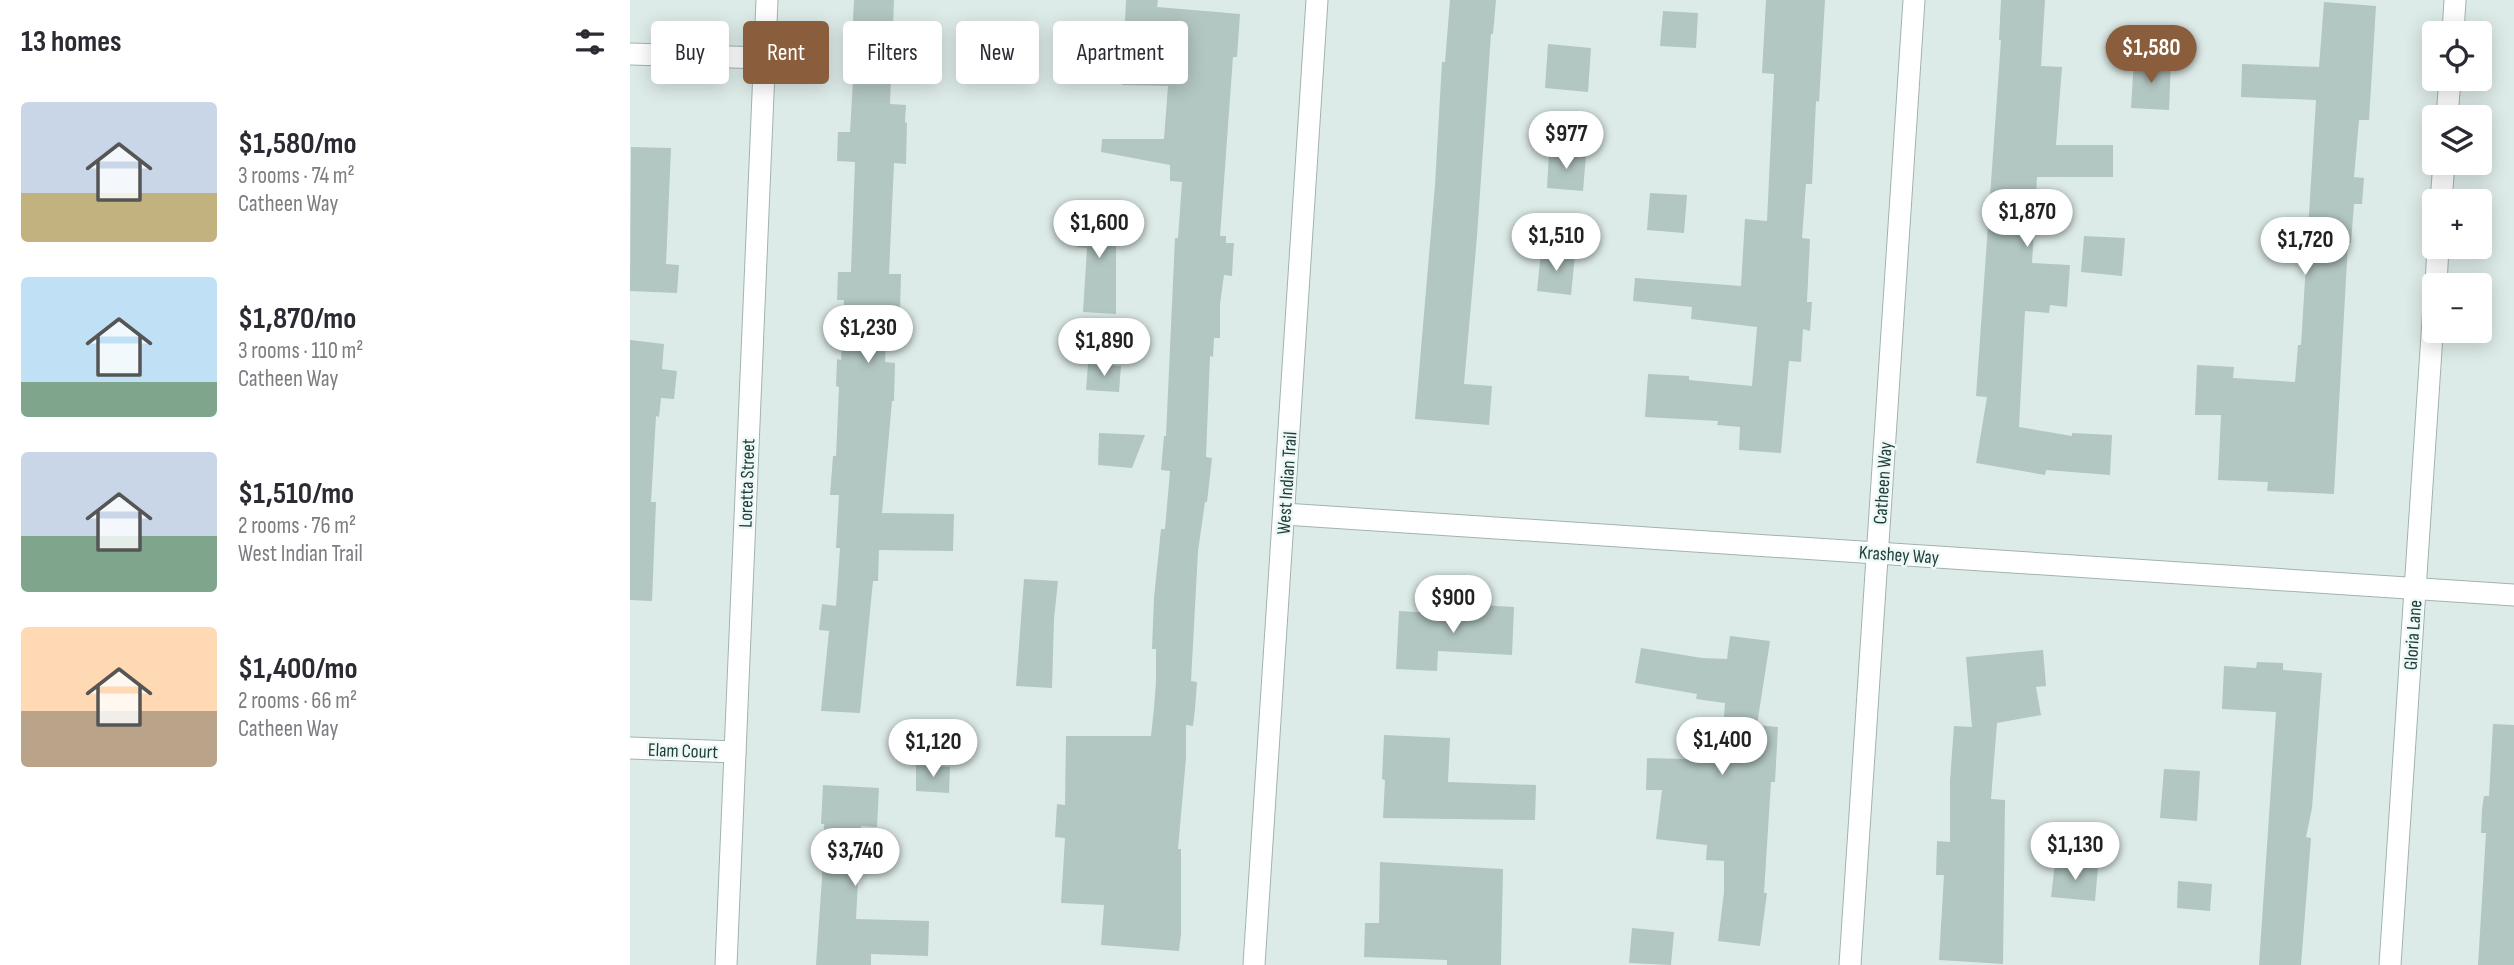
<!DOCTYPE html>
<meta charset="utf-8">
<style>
body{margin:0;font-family:"Sofia Sans Condensed",sans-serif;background:#f2f2f3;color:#2b2b33;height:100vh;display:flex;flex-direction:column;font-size:26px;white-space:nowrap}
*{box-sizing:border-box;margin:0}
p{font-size:23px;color:#7c7c81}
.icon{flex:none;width:38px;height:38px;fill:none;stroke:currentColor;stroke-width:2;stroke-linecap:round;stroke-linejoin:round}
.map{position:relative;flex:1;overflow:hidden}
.drawer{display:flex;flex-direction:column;background:#fff;width:630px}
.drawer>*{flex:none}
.top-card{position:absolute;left:21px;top:21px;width:665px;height:63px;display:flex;gap:14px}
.tools{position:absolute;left:1792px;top:21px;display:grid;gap:14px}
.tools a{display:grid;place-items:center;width:70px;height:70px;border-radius:7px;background:#fff;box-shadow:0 4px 18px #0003;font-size:35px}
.price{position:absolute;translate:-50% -60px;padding:0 16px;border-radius:24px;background:#fff;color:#222;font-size:23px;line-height:46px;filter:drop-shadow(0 2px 4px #0008)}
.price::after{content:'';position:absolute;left:50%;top:42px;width:21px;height:16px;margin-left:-10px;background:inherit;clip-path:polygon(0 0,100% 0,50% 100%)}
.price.selected{background:#8a5e3c;color:#fff}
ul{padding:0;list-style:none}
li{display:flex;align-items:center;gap:21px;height:175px;padding:0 21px}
li span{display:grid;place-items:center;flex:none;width:196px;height:140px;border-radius:7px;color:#555}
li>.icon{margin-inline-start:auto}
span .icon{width:84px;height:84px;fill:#fffc;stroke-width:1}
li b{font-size:30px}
h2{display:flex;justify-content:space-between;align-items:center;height:84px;padding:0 21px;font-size:30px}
.chip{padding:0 24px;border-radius:7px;background:#fff;box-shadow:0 4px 18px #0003;font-size:24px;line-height:63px}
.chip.selected{background:#8a5e3c;color:#fff}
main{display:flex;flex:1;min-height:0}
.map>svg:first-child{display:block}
</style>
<main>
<section class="drawer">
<h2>13 homes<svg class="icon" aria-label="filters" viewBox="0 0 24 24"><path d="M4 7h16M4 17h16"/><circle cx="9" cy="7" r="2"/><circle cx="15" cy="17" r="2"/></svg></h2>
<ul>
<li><span style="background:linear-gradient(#c9d6e8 65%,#c2b280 0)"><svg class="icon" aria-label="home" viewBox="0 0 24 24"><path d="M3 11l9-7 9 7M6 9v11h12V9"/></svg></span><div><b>$1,580/mo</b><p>3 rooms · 74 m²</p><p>Catheen Way</p></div></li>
<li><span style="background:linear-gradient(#bfe0f5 75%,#7fa58c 0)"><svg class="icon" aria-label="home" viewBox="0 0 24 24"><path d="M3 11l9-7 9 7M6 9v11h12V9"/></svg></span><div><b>$1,870/mo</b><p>3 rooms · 110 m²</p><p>Catheen Way</p></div></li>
<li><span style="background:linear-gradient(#c9d6e8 60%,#7fa58c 0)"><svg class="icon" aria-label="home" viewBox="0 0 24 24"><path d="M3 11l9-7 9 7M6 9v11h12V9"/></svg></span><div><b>$1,510/mo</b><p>2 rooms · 76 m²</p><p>West Indian Trail</p></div></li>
<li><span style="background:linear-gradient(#ffd9b3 60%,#b9a48a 0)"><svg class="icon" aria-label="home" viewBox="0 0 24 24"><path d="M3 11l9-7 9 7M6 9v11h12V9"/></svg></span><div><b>$1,400/mo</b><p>2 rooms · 66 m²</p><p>Catheen Way</p></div></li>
</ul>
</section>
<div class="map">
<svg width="1884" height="965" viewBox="0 0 1884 965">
<rect width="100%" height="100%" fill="#ddebe8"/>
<g fill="#b2c6c2">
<polygon points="224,0 264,0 260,104 276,105 275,122 277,123 276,164 264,163 259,274 271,274 270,313 257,313 255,362 265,363 264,401 262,401 252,513 324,514 323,551 249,550 248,581 243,581 230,713 191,711 199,631 189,630 192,604 206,606 210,548 206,548 209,495 200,495 203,456 206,456 209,387 206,386 207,359 211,360 214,300 207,300 208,272 221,272 225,162 207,161 208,132 220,132 223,80 220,80"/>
<polygon points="496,0 528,0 527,7 610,14 607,57 603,57 590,236 596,236 596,243 604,243 603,257 602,276 594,275 590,304 590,338 584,338 583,357 580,356 576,457 582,458 577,502 575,502 568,551 561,681 567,682 565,709 563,726 556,725 556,758 548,849 551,849 551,934 549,951 471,945 474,905 431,903 435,838 425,837 427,804 435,805 436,736 521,736 524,708 526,682 526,649 522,649 524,598 531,529 535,529 540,471 531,470 534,436 536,436 545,238 548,238 552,182 540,181 540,165 471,152 472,139 534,139 538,86 492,85"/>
<polygon points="820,0 866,0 863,34 861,34 847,236 834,384 862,386 859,425 785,419 805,185 812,62 815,62"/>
<polygon points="1136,0 1195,0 1189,102 1186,101 1182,184 1176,184 1172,238 1180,239 1177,302 1182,302 1180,331 1173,329 1171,362 1159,361 1151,453 1109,450 1110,427 1087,425 1088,421 1015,417 1018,374 1059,376 1059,380 1122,386 1127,327 1061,319 1062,307 1003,301 1005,278 1111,286 1115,219 1137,221 1144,74 1132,73"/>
<polygon points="1371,0 1415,0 1411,66 1432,67 1426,145 1483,145 1483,177 1407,177 1402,263 1440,265 1437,307 1420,305 1419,313 1395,311 1389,427 1442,436 1442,433 1482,435 1480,475 1416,470 1415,475 1346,463 1357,397 1346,396 1371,40 1369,40"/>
<polygon points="1694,2 1746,6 1739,120 1729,120 1724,177 1734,178 1732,204 1724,204 1721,243 1718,243 1704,494 1637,491 1638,482 1588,480 1591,415 1565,415 1567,365 1604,367 1603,378 1665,382 1668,345 1671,345 1686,100 1611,97 1612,64 1689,67"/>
<polygon points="1033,11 1068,13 1066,48 1030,46"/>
<polygon points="918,44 961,48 958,92 915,88"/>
<polygon points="1504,59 1541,61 1539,110 1501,108"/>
<polygon points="1,147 41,148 36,264 49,265 47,293 0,291"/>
<polygon points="919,152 956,155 953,191 917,188"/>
<polygon points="1020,193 1057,195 1054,233 1017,230"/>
<polygon points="449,211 489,214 486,249 486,314 453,312 457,248 446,247"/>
<polygon points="1454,236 1495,238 1492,276 1451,272"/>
<polygon points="911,252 945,255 941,295 907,291"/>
<polygon points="0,340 34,344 32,369 47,371 44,399 31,398 29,417 26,416 21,502 26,502 22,601 0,600"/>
<polygon points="458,364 491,366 489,392 456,390"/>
<polygon points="469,433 515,435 502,468 468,465"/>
<polygon points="394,579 428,581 424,619 422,688 386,686"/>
<polygon points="836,604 884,607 882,655 808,651 807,671 766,669 769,611 836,615"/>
<polygon points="1100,636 1140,641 1127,725 1148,727 1145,782 1141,782 1134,893 1137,893 1130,946 1088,941 1094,892 1094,861 1076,860 1077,845 1026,839 1032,790 1016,790 1017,758 1091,760 1095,703 1066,699 1067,694 1005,683 1011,648 1072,658 1097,659"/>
<polygon points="1413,650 1416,686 1406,687 1411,715 1367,723 1361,799 1375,800 1373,964 1309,960 1314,875 1306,875 1307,841 1320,842 1320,781 1324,726 1342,727 1336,657"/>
<polygon points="1627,662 1653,663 1653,670 1692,673 1682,808 1676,837 1681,838 1671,965 1629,965 1646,712 1592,709 1594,666 1626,668"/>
<polygon points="1863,724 1884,725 1884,965 1848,965 1856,833 1851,833 1852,809 1854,796 1859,796"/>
<polygon points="754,735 820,738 818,782 906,785 905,820 753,818 755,780 752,779"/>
<polygon points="286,765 320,767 319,793 286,791"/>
<polygon points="1534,769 1570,771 1567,821 1530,818"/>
<polygon points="193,785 249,788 247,827 231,826 226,919 299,921 298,956 241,954 241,965 186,965 194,849 194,824 191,824"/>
<polygon points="750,862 873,869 871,965 817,965 817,960 734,957 735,923 749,923"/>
<polygon points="1425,863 1468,867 1465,901 1421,897"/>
<polygon points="1548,881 1582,884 1580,911 1547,908"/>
<polygon points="1002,928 1044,932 1041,965 999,963"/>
</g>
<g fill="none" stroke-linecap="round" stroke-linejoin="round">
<g stroke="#a0b3b1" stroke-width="23">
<g id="minor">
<polyline points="1823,33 1825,0"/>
<polyline points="0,54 134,58"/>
<polyline points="1817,117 1820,79"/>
<polyline points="1811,201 1814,163"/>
<polyline points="1806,285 1808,247"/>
<polyline points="654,514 1884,595"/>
<polyline points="0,748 105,752"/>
<polyline points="96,965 137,0"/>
<polyline points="624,965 687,0"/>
<polyline points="1220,965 1284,0"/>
<polyline points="1760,965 1804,305"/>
</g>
</g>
<use href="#minor" stroke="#fff" stroke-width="21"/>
</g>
<g text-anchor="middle" stroke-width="5" stroke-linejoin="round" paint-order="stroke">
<g font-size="19" fill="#1d3c3b" stroke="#eef8f5">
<text transform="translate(116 483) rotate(-88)" y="7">Loretta Street</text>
<text transform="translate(656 483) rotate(-86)" y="7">West Indian Trail</text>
<text transform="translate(1252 483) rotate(-86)" y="7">Catheen Way</text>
<text transform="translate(1269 554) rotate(4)" y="7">Krashey Way</text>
<text transform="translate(1782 635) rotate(-86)" y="7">Gloria Lane</text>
<text transform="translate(53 750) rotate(2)" y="7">Elam Court</text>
</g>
</g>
</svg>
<div class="tools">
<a><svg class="icon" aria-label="locate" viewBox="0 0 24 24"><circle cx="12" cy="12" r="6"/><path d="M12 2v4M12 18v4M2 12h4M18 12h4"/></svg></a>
<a><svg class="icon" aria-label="layers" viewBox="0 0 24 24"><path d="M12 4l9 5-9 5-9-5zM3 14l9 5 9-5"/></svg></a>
<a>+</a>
<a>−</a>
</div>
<b class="price selected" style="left:1521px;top:85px">$1,580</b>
<b class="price" style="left:936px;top:171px">$977</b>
<b class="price" style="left:1397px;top:249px">$1,870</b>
<b class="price" style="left:469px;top:260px">$1,600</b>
<b class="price" style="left:926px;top:273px">$1,510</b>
<b class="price" style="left:1675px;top:277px">$1,720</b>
<b class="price" style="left:238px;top:365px">$1,230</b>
<b class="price" style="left:474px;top:378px">$1,890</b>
<b class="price" style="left:823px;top:635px">$900</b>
<b class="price" style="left:1092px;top:777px">$1,400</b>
<b class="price" style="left:303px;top:779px">$1,120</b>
<b class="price" style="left:1445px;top:882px">$1,130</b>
<b class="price" style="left:225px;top:888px">$3,740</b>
<div class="top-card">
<a class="chip">Buy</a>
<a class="chip selected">Rent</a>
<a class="chip">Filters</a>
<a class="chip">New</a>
<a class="chip">Apartment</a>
</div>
</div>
</main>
